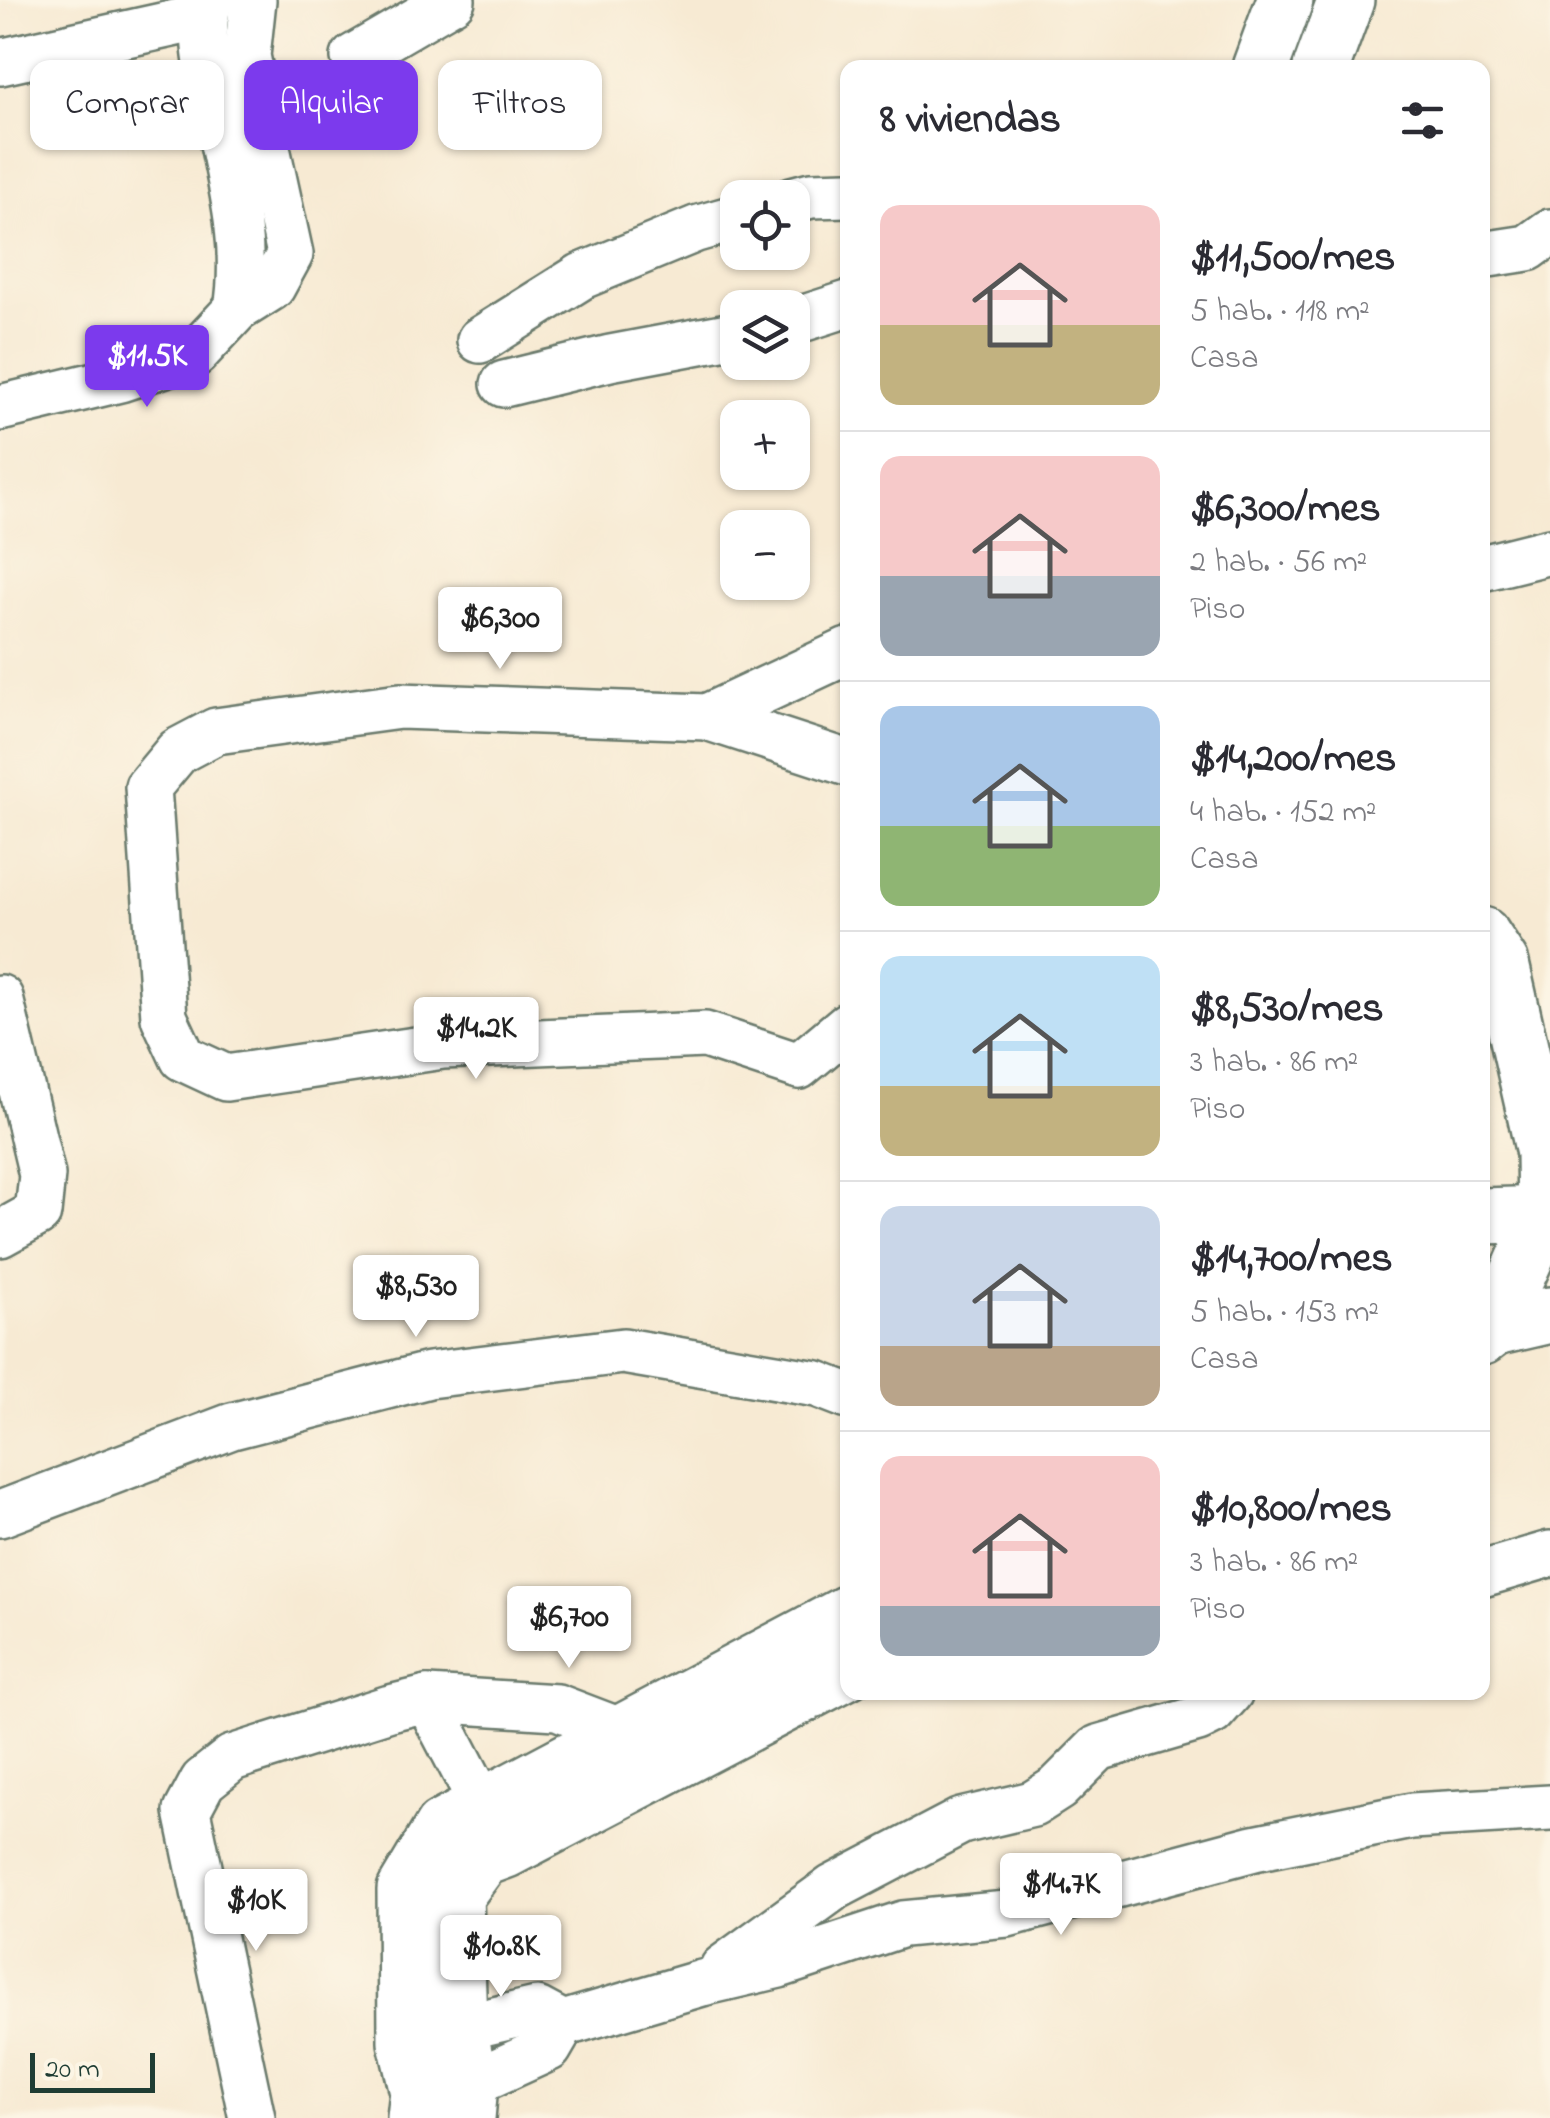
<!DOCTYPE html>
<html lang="es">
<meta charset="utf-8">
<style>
body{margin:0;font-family:"Indie Flower",sans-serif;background:#f2f2f3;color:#2b2b33;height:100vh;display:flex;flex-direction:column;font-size:38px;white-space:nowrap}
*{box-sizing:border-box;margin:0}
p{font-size:32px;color:#7c7c81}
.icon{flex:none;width:55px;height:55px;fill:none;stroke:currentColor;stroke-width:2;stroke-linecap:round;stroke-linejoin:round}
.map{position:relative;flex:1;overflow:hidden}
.details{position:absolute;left:840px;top:60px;width:650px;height:1640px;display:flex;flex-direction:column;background:#fff;border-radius:20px;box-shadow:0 2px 8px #0004}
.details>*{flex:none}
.banner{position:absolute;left:30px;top:60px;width:660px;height:90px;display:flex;gap:20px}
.tools{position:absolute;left:720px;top:180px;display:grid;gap:20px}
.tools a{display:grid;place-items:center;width:90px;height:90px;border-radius:20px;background:#fff;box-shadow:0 2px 8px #0004;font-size:50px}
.scale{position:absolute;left:30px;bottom:25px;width:125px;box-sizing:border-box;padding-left:10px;border:5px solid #1f3d34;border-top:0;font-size:28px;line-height:35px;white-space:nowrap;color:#1f3d34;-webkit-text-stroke:8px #fcf5e5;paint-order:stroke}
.price{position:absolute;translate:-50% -85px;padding:0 22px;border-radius:10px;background:#fff;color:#222;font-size:32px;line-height:65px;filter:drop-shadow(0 2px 5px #0008)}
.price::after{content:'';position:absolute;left:50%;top:60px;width:30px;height:22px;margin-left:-15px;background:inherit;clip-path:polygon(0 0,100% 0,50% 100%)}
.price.active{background:#7c3aed;color:#fff}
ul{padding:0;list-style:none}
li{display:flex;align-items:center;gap:30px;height:250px;padding:0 40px}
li+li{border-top:2px solid #e1e1e2}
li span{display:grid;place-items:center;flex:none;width:280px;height:200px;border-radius:20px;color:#555}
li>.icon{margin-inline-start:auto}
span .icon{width:120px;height:120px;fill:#fffc;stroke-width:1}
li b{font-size:42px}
h2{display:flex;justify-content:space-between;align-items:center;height:120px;padding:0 40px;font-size:42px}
.tag{padding:0 35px;border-radius:20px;background:#fff;box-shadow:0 2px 8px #0004;font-size:35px;line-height:90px}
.tag.active{background:#7c3aed;color:#fff}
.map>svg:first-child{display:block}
</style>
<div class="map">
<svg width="1550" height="2118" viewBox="0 0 1550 2118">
<rect width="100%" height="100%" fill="#fcf5e5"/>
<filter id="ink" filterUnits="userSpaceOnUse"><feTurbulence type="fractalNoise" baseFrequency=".01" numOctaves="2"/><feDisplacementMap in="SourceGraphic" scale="20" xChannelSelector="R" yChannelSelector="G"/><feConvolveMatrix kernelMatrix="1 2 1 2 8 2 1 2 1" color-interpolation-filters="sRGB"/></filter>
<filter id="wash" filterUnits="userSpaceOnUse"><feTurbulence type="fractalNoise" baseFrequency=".0048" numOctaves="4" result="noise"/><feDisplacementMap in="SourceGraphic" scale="40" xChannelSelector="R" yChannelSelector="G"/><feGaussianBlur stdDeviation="2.25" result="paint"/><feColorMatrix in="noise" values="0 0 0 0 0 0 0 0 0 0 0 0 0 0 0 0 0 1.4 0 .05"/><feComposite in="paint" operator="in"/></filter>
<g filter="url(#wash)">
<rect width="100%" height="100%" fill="#f7ead3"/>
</g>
<g filter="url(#ink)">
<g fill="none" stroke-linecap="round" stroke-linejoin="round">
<g stroke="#6b7a6c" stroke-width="50">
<g id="minor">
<path d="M210,0C198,31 208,68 214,100C227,169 249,239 237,309"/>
<polyline points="354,57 452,0"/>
<polyline points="0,62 203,17"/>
<polyline points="792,200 811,195 848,194"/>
<polyline points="1482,255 1528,248 1550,232"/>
<polyline points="792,322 848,304"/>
<polyline points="480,340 582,276 696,229 738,217"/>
<polyline points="504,384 610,358 738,334"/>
<polyline points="0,408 120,379 195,354 237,309 272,287 290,254 247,56 253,0"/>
<polyline points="1482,568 1550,551"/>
<polyline points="848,651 707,717 400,706 216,731 178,751 148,787 164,1017 183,1058 226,1078 443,1046 705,1035 799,1066 848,1025"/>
<polyline points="707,717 848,763"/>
<polyline points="0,998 42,1175 38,1213 0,1234"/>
<polyline points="0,1514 232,1426 429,1375 623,1351 817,1384 848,1396"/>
<polyline points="1482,1574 1550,1554"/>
<polyline points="427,1699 498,1835"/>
<polyline points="723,1968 833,1888 961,1821 1033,1804 1058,1788 1098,1748 1198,1719 1212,1712 1230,1692"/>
<polyline points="427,2036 537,2010 563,2024"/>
<polyline points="437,2089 470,2084 549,2048 563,2024 702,1983 779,1965 903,1924 1007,1914 1254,1848 1412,1816 1550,1808"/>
<polyline points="252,2118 187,1811 203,1781 232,1758 390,1708 427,1699 557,1707 620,1731 640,1752"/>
</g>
</g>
<g stroke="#6b7a6c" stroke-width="60">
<g id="tertiary">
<polyline points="1260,68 1285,0"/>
<polyline points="1321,68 1346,0"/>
<polyline points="1482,935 1501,964 1544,1153 1545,1214 1494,1328 1482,1337"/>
<polyline points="1482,1216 1550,1214"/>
<polyline points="1494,1328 1550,1315"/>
<polyline points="415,2118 418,2092 406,2042 405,1890 442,1828 848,1613"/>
<polyline points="467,2118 470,2084 459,2027 455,1896 482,1859 506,1850 848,1671"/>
</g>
</g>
<use href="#minor" stroke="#fff" stroke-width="45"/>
<use href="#tertiary" stroke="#fff" stroke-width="55"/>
</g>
</g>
</svg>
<div class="tools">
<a><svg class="icon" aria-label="locate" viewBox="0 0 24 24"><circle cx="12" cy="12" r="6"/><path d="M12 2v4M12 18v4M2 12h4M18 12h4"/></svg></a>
<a><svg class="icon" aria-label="layers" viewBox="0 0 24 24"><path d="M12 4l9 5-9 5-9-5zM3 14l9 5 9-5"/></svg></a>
<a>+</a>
<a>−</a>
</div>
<div class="scale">20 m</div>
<b class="price active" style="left:147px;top:410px">$11.5K</b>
<b class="price" style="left:500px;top:672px">$6,300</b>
<b class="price" style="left:476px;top:1082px">$14.2K</b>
<b class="price" style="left:416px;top:1340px">$8,530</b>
<b class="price" style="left:569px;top:1671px">$6,700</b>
<b class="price" style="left:1061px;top:1938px">$14.7K</b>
<b class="price" style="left:256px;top:1954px">$10K</b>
<b class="price" style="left:501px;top:2000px">$10.8K</b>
<div class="banner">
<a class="tag">Comprar</a>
<a class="tag active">Alquilar</a>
<a class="tag">Filtros</a>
</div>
<section class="details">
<h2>8 viviendas<svg class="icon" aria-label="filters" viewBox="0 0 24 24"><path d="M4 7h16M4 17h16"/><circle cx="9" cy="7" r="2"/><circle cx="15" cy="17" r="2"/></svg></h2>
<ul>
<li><span style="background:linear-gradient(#f6c9c9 60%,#c2b280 0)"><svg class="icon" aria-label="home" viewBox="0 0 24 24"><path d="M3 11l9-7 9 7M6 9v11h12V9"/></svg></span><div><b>$11,500/mes</b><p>5 hab. · 118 m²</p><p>Casa</p></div></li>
<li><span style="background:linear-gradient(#f6c9c9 60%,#9aa5b1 0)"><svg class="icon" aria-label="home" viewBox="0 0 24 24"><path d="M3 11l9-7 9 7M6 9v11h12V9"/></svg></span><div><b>$6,300/mes</b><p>2 hab. · 56 m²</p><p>Piso</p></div></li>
<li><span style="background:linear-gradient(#a9c7e8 60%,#8fb573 0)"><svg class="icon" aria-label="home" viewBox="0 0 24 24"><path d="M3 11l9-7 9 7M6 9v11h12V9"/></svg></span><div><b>$14,200/mes</b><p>4 hab. · 152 m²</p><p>Casa</p></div></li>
<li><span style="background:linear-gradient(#bfe0f5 65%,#c2b280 0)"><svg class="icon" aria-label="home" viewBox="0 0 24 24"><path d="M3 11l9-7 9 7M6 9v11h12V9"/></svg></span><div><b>$8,530/mes</b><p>3 hab. · 86 m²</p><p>Piso</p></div></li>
<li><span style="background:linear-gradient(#c9d6e8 70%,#b9a48a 0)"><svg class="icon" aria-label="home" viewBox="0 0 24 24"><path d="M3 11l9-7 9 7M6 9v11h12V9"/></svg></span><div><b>$14,700/mes</b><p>5 hab. · 153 m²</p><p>Casa</p></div></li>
<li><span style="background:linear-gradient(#f6c9c9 75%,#9aa5b1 0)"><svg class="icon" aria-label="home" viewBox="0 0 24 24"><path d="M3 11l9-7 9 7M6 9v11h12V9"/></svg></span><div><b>$10,800/mes</b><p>3 hab. · 86 m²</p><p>Piso</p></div></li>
</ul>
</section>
</div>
